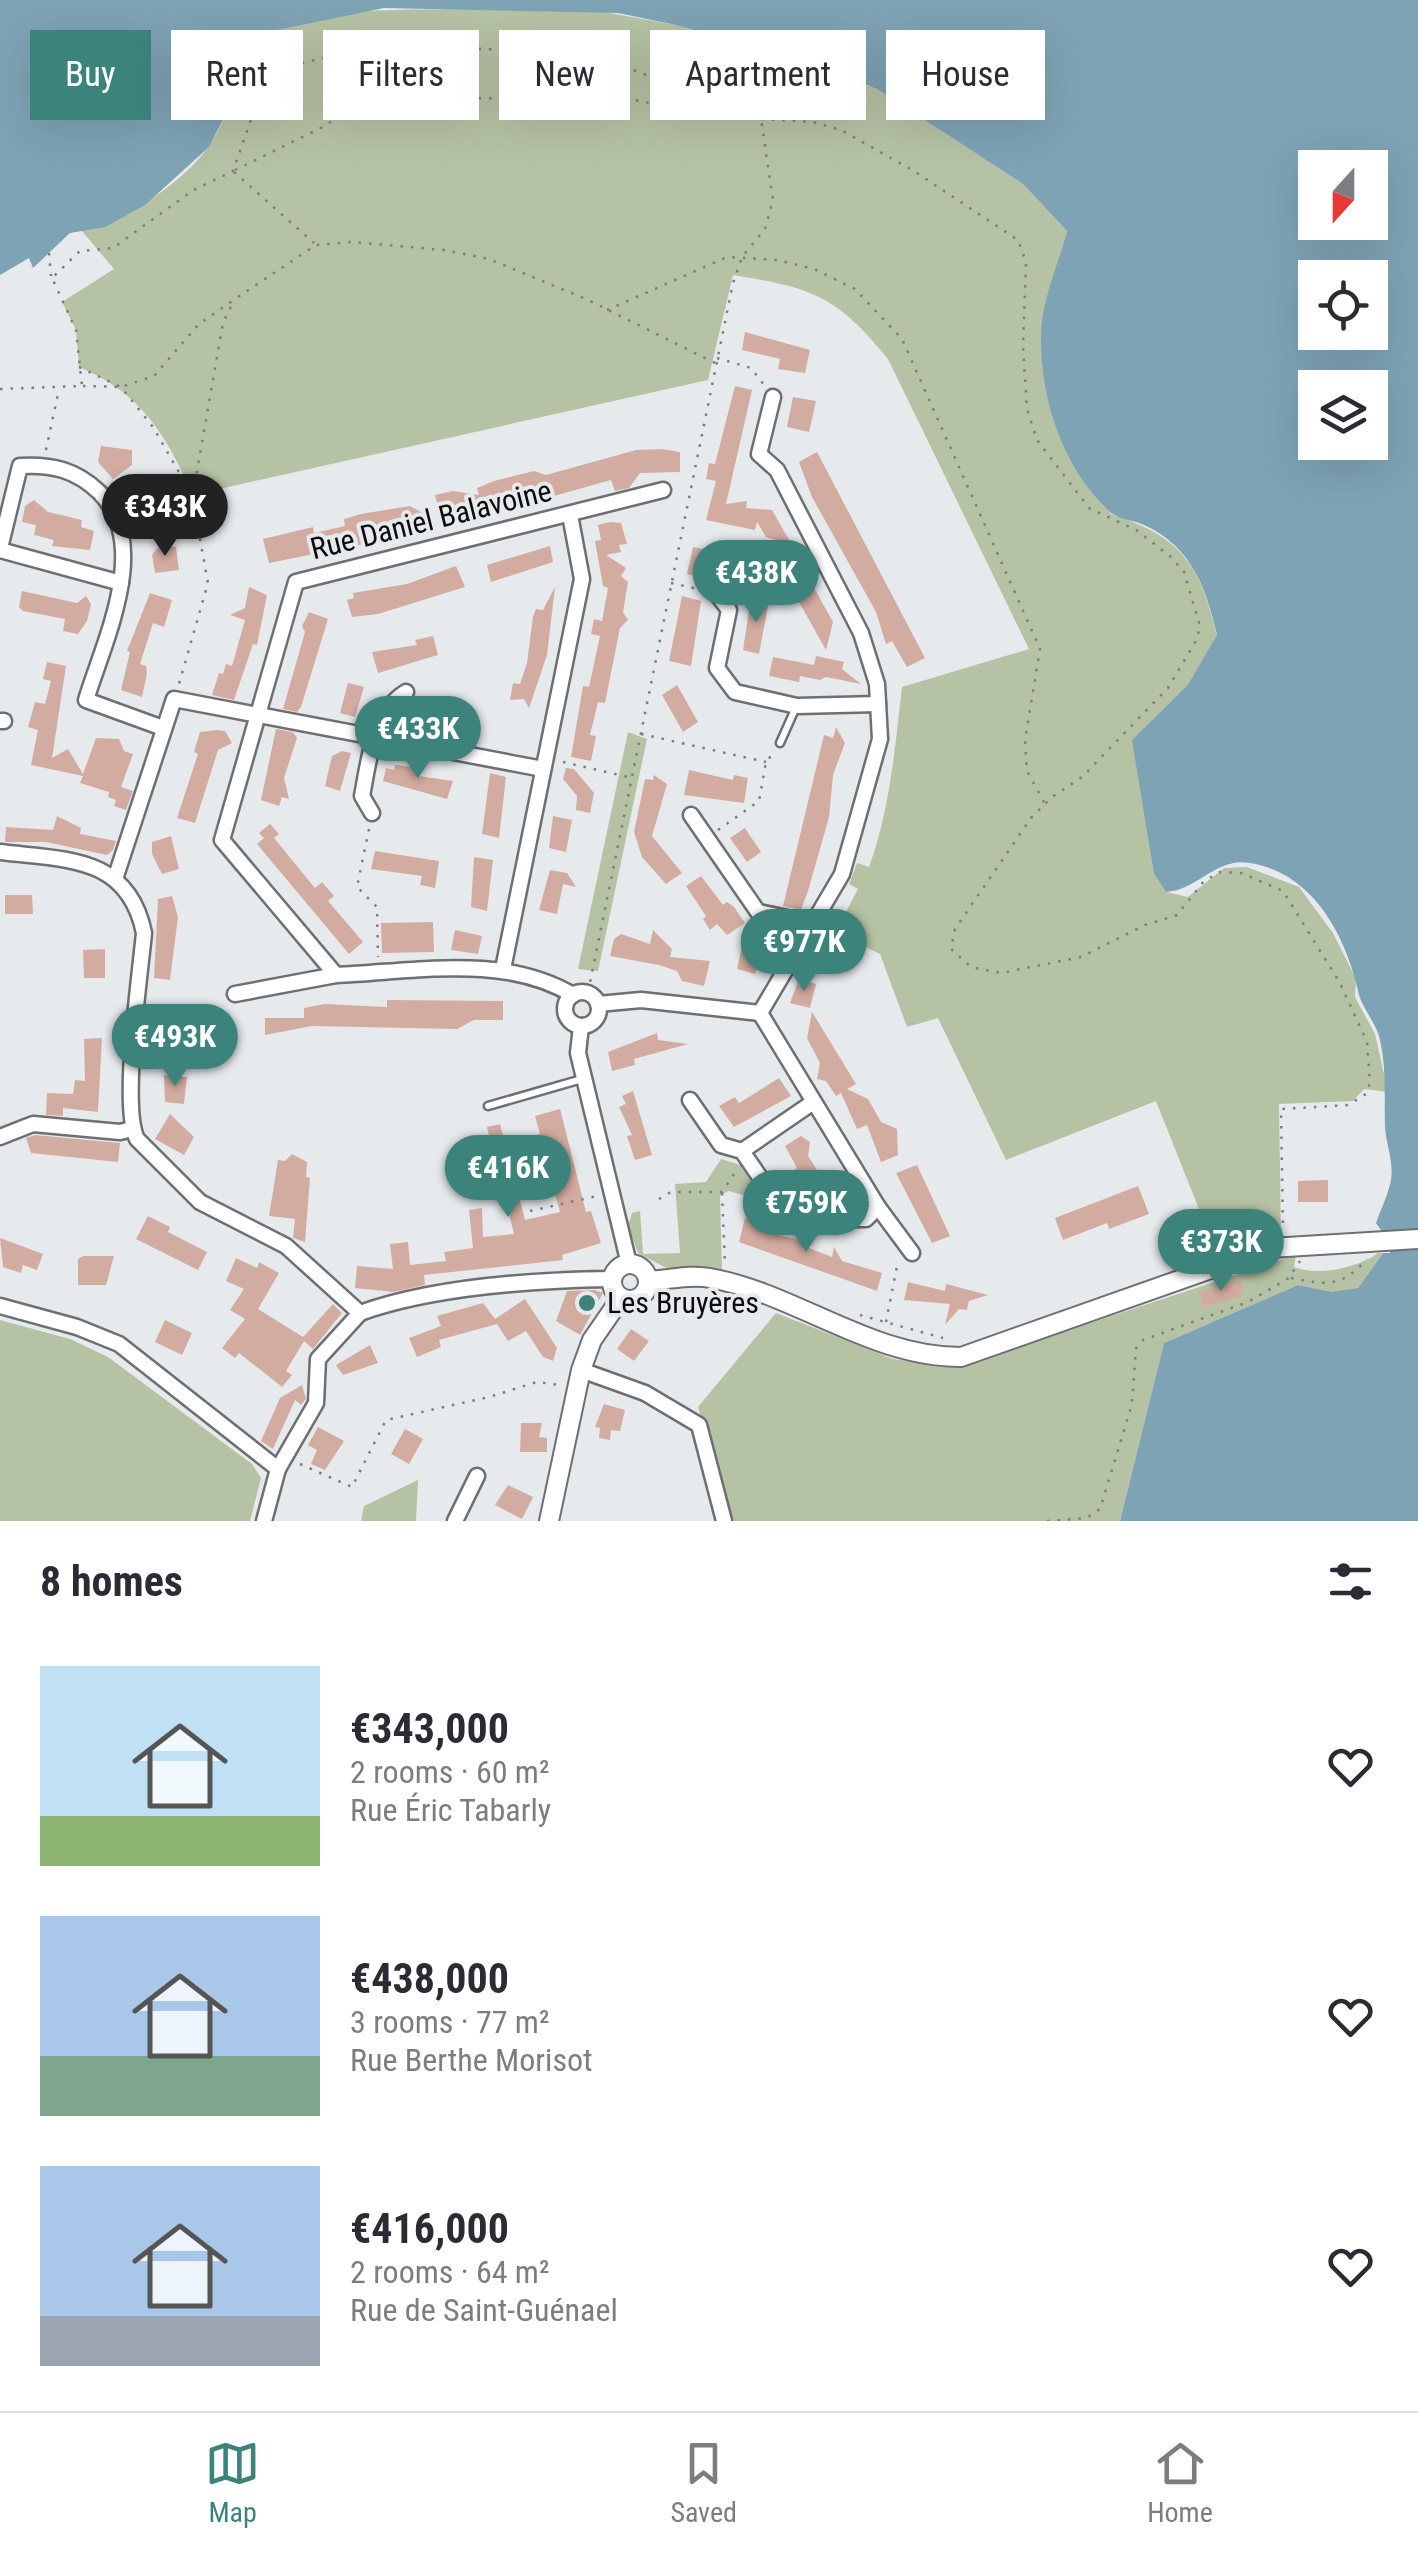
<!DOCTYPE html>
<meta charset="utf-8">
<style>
body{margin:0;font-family:"Roboto Condensed",sans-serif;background:#f2f2f3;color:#2b2b33;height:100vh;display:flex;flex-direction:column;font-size:38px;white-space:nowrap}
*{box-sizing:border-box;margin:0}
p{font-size:32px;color:#7c7c81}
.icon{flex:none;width:55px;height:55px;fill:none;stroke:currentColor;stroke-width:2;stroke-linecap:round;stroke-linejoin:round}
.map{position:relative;height:1521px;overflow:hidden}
.drawer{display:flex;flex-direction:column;background:#fff;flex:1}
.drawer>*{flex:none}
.top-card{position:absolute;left:30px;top:30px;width:1360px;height:90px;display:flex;gap:20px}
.needle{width:65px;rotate:201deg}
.tools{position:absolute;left:1298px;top:150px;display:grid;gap:20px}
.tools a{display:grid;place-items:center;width:90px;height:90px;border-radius:0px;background:#fff;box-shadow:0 10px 40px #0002;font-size:50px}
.price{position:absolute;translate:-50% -85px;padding:0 22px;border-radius:35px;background:#3c837b;color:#fff;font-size:32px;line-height:65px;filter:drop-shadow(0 2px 5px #0008)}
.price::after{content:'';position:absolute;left:50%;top:60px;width:30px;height:22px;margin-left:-15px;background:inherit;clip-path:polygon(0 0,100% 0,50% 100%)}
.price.on{background:#222;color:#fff}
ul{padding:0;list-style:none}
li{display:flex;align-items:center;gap:30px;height:250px;padding:0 40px}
li span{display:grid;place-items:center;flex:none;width:280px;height:200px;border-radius:0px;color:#555}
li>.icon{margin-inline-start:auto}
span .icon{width:120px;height:120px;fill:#fffc;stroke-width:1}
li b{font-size:42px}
h2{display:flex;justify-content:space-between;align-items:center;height:120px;padding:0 40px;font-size:42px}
.chip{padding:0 35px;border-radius:0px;background:#fff;box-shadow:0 10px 40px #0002;font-size:35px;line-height:90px}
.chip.on{background:#3c837b;color:#fff}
.tabs{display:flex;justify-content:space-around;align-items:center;height:140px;border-top:2px solid #e1e1e2;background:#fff;font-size:28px;color:#7c7c81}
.tabs a{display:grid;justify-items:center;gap:5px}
.tabs .on{color:#3c837b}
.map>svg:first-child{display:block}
</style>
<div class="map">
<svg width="1418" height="1521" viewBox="0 0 1418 1521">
<rect width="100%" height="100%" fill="#e7eaed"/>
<g fill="#b6c2a4">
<path d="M515,7L593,10L676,25L877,89L1023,184L1067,231L1041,332L1111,514C1182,537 1200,564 1217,636L1187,686L1136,750L1154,874L1166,892L1188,897L1224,868L1247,867L1299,887L1333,933L1356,979L1355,997L1375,1034L1388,1092L1364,1089L1353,1101L1279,1104L1281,1235L1218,1257L1156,1101L1006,1160L938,1018L907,1027L880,954L835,932L858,889L849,884L857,863L869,867C890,809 895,748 902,687L1029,649L888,359C836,295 812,288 733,275L708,380L192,495C168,436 140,392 79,367L76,330L62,302L114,269L81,230C123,224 188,179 211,143C233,109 243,59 275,32C314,0 462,14 515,7Z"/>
<polygon points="628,732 647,739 598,971 578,969"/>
<polygon points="721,1159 744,1166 762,1192 759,1200 729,1191 720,1195 722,1270 670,1270 638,1253 628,1226 632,1213 640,1211 643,1254 680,1253 675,1184 706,1182"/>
<path d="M1378,1253H1383L1358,1288L1331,1293L1298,1285L1164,1343L1120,1521H731L698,1407L776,1313L893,1359L954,1368L1296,1255L1294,1267C1318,1277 1359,1267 1378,1253Z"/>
<polygon points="0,1320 70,1339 108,1357 252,1464 261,1478 250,1521 0,1521"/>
<polygon points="418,1480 416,1521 361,1521 364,1506"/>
</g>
<path fill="#7ea3b5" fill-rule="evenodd" d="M0,0H1418V1521H1120L1164,1343L1298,1285L1331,1292L1358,1288L1383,1253H1390V1243L1376,1223C1381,1209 1388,1195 1391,1180C1394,1163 1386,1144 1385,1127C1384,1096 1387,1067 1379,1036C1375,1022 1363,1009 1359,995C1347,938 1314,873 1250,863C1216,857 1198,890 1166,892L1154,874L1132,740L1187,686L1217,635C1206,588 1192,547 1144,525C1133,520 1117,519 1109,511C1062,467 1040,398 1041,335C1041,302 1059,263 1067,231L1023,184L877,89L823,69L676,25L618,13L384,8L277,30L258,51L209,147L145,205L105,227L70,233L33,268L29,258L0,275ZM1315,168H1370V222H1315ZM1315,278H1370V332H1315ZM1315,388H1370V442H1315Z"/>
<g fill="#d3aca1">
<polygon points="745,332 810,350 805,373 778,369 780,359 742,350"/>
<polygon points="735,386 752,390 726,504 747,501 746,508 772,510 792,545 766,537 757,522 755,530 706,520 716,481 706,479 709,463 715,464"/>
<polygon points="793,397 816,401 809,432 787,427"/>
<polygon points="101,446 132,450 132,465 113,479 98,462"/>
<polygon points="662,449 680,452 680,472 640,473 629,488 615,491 611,480 536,501 534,492 442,523 435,495 453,491 479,495 477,488 494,481 534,471 546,475 636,450"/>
<polygon points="817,452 925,658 907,667 892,641 886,644 876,612 812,497 799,462"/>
<polygon points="138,486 158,499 167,497 165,520 142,524 138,505 129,499"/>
<polygon points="34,500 48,512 82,520 81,527 94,531 90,550 52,546 54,540 34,535 36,525 22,522 25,506"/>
<polygon points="410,506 432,518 406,524 410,536 394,540 391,531 363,538 364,544 269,563 263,539 313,527 314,533 345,526 344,519 361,514"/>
<polygon points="610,522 621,523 627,544 619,545 621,552 606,555 626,568 621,576 628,582 623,612 628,620 620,628 605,703 598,702 590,735 596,736 591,761 571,757 583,686 589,687 600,636 591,634 594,619 602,621 608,588 603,586 595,541 601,540 598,525"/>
<polygon points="160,545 176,547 179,570 155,573 152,555"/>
<polygon points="550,546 553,562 491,582 487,565"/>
<polygon points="693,547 749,558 744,579 702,570 701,577 687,574"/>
<polygon points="456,566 465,587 378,614 352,617 347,600 354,598 353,593 407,584"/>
<polygon points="813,586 833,622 826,650 799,602 804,600 800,593"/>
<polygon points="249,587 267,595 257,645 253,644 234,700 212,695 219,673 223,674 226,664 232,666 245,620 230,615 245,608"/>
<polygon points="555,587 547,655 529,708 524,699 510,700 513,683 520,684 527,663 533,617 536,609 543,610"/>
<polygon points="22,591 77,603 86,596 91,604 87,621 78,634 63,631 65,619 23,611 19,607"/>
<polygon points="150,593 172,600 164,627 153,623 140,664 146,666 147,674 142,697 121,690 130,652 127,651"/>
<polygon points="682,596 701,601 691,666 669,661"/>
<polygon points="751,597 769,601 759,654 743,650"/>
<polygon points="309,612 328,619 301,707 297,712 283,709 305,632 302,626"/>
<polygon points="433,636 438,655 378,673 372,652 417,645 415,640"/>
<polygon points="816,656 844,662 842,669 861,684 826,677 820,680 800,676 799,682 769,676 773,657 814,665"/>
<polygon points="47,662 66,666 52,758 68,749 83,774 96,738 119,739 124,751 133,754 121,787 133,791 126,810 114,806 116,800 108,797 109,792 80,783 83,776 31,765 38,730 28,727 35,702 45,704 51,681 43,679"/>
<polygon points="348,683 364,687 355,717 340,713"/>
<polygon points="677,685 698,722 683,732 662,695"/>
<polygon points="836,727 845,743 833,775 829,817 808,891 801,910 783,906 824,735 833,738"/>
<polygon points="276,729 293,732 297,738 284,778 289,799 282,797 279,806 261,800"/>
<polygon points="217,730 225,731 232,743 218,750 195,823 177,818 198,754 194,752 200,732"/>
<polygon points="342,751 351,753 340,791 325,786 332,756"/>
<polygon points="395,765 413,767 419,776 453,781 447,799 383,781 386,768 394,770"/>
<polygon points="566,768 574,769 594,793 590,813 576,810 577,796 563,779"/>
<polygon points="689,770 733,780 734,775 748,778 744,803 684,795"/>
<polygon points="490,773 506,777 499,838 482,834"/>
<polygon points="654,775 667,784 652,836 682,873 666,884 642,857 634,832 645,779 653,780"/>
<polygon points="57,816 81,828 80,834 116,841 113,850 107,855 46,842 5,842 6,827 53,830"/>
<polygon points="553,816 572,820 566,852 549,848"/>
<polygon points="270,824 279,834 274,838 315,888 322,882 334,896 328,901 363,942 349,954 257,844 264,838 259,833"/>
<polygon points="745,828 761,852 747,862 730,838"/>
<polygon points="171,836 179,869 162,874 152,854 152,842"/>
<polygon points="375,851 439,861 435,888 420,885 422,876 371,869"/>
<polygon points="474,857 493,860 487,911 471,907"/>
<polygon points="550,870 567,873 576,887 563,884 557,914 539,910"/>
<polygon points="701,876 723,905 727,902 734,907 745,923 727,935 717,924 710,930 703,919 706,916 686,886"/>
<polygon points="5,895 32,895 33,914 5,914"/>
<polygon points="172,896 178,917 170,980 154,978 158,899"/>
<polygon points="433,922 434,952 382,953 381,923"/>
<polygon points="746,928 770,934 755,974 737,969"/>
<polygon points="455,930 482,936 478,954 451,950"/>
<polygon points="653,930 672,949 670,957 710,961 704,986 682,981 677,971 659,965 610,956 614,939 621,934 650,944"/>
<polygon points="105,949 105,978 84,978 83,950"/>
<polygon points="799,979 816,984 810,1008 790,1003"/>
<polygon points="387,1000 503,1001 503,1020 474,1020 457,1029 312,1026 265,1035 265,1018 304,1018 304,1008 325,1004 387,1007"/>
<polygon points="812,1012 856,1084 847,1089 868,1099 881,1122 897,1129 898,1155 881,1162 867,1125 857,1129 841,1093 836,1096 826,1081 817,1079 820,1063 807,1038"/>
<polygon points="657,1033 658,1040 688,1044 634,1059 635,1065 612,1071 608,1052"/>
<polygon points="102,1038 98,1112 63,1108 63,1116 46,1115 47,1093 73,1094 75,1080 85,1081 84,1039"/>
<polygon points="164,1075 187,1077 184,1104 165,1102"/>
<polygon points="779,1078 791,1096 734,1127 719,1106 735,1097 739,1103"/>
<polygon points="633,1091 652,1155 635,1160 627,1136 632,1135 619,1107 626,1104 622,1096"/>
<polygon points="560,1109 586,1212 591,1211 601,1243 562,1255 563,1260 424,1275 425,1285 394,1292 355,1288 357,1266 393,1269 390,1244 408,1242 410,1265 446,1261 444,1252 473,1248 469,1210 482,1208 483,1237 514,1234 487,1127 500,1124 525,1220 560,1212 552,1184 546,1185 533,1136 540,1134 535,1116"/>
<polygon points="170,1114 194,1137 184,1155 155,1139"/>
<polygon points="35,1135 120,1143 118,1162 31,1153 26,1138"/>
<polygon points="801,1136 810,1142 808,1156 817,1170 839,1181 833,1199 783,1178 797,1168 785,1146"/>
<polygon points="292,1154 307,1162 306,1177 310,1178 305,1242 293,1238 295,1219 305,1220 269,1216 278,1160 285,1161"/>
<polygon points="917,1165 950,1236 932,1243 896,1173"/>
<polygon points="1328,1180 1328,1202 1298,1202 1298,1181"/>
<polygon points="1138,1186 1149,1214 1109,1229 1107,1223 1063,1240 1055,1218"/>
<polygon points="148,1216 170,1227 168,1232 207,1252 198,1270 136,1239"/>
<polygon points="745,1218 769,1225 767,1232 807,1242 806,1247 832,1257 834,1247 842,1261 882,1273 877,1291 739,1242"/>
<polygon points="0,1238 43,1254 37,1270 23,1265 21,1273 3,1267"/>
<polygon points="83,1256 114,1256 106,1285 78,1285 78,1259"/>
<polygon points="236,1258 257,1268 259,1262 279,1273 258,1309 303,1337 333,1304 342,1313 313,1349 304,1341 286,1371 292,1375 282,1387 239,1353 235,1358 222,1348 245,1319 230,1310 244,1289 226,1281"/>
<polygon points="1240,1280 1243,1292 1238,1297 1203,1307 1199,1292"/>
<polygon points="908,1282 945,1291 946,1284 988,1295 969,1301 967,1310 959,1309 945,1325 950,1304 904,1300"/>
<polygon points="595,1290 603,1293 580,1335 556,1321 567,1291"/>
<polygon points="525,1299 557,1348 553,1361 543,1357 526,1331 508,1341 497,1324 439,1340 441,1347 417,1357 409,1338 441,1326 437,1316 483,1303 495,1319"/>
<polygon points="165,1320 192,1333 182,1355 155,1342"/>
<polygon points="631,1329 649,1341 634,1361 617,1349"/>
<polygon points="370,1345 378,1363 343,1375 336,1365"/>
<polygon points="302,1385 306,1399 301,1405 295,1400 273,1449 261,1441 280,1398"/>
<polygon points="604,1404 625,1410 620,1431 611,1430 610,1440 599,1438 600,1428 595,1427"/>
<polygon points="521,1423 542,1423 539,1437 547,1438 547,1452 520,1452"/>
<polygon points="318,1427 344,1441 325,1470 311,1464 317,1450 308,1445"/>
<polygon points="405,1429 423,1439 409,1464 391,1454"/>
<polygon points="508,1485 533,1497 522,1519 495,1505"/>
</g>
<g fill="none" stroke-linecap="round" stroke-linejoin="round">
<g stroke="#6d6f72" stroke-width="11">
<g id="lane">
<polyline points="780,743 796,707"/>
<polyline points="488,1106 582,1079"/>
</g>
</g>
<g stroke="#6d6f72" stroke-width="19">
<g id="street">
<path d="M0,548L20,466C52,464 76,470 99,492C152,544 104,641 86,700L163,728"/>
<polyline points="0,550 121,583"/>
<polyline points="716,593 729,610 717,668 735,692 797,706 878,704"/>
<polyline points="0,721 4,721"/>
<path d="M372,813L362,796C369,760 373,712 406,692"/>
<polyline points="691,815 758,912 812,923"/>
<path d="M0,852C65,860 128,855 144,933C140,975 121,1107 137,1139L200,1202L286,1246L360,1313C432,1287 536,1280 612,1279"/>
<polyline points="115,879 174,699 543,769"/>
<polyline points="503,969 582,579 570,515"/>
<circle cx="582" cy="1009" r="17"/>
<polyline points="235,994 336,975"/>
<path d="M573,995C503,953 414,972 336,975L222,840L296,582L663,490"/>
<polyline points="598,1004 641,1000 760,1013"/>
<polyline points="760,1013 842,874 880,739 877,684 861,633 777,470 759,454 773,397"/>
<polyline points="760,1013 878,1207"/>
<polyline points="581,1026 578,1053 629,1264"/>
<polyline points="690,1100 721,1145 742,1151 770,1192 798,1206 846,1219 866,1219 878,1207 912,1253"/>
<polyline points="0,1137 33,1124 120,1132 132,1129"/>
<polyline points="742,1151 812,1103"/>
<polyline points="0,1306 77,1327 119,1344 278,1469"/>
<polyline points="581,1370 645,1393 699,1425 724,1521"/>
<polyline points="264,1521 278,1469 316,1403 318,1359 360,1313"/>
<polyline points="455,1521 477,1476"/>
</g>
</g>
<g stroke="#6d6f72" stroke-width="22">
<g id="secondary">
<circle cx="630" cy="1282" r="18"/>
<path d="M648,1281C668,1280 691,1274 710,1278C797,1294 870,1357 961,1357L1270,1248L1418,1239"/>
<polyline points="549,1521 581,1370 592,1340 621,1298"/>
</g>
</g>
<g stroke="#7c7d80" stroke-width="2.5" stroke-dasharray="2.5 8" stroke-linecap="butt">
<polyline points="235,170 325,126 357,103 404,93 453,98 630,99 702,114 755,118"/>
<polyline points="234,172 314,243"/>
<polyline points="49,253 51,276"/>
<polyline points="607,310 727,257 777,260 814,269 855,289 902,339 1040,649 1025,740 1027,771 1045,804"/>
<polyline points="717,358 751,368 764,385"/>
<polyline points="79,367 121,387 153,427 192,495 208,583 179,684"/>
<polyline points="83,386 121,387 154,376 199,324 235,299 316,245 352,242 444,250 489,259 586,299 715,363"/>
<polyline points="0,389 82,386 76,330 52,278 80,251 113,248 192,191 233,171 260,94 277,73 298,64 369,48 402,46 541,51 628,68 761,119 813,122 841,130 914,171 1018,240 1026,262 1023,346 1027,409 1037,440 1089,508 1136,530 1171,557 1184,572 1200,626 1197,639 1168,688 1082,777 1052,797 1031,818 955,929 951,949 971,967 1001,973 1081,957 1145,925 1177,915 1204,881 1220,872 1241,873 1283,891 1340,983 1367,1042 1370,1083 1366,1094 1348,1105 1281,1109 1283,1230"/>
<polyline points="46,450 59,389"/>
<polyline points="193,494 223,323 233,302"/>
<polyline points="671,583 702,590"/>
<polyline points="641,734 766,762"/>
<polyline points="563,762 628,777"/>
<polyline points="369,829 357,887 377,907 378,957"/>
<polyline points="718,830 759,801 766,762 774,752"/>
<polyline points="588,992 733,283 742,257 765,229 773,200 761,119 772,102 760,97 771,93 759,87 775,55"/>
<polyline points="722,1193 725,1265"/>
<polyline points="659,1199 671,1192 722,1192 736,1171"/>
<polyline points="530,1211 597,1196"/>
<path d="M1291,1278C1327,1285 1341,1288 1367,1259"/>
<polyline points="860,1315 943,1338"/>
<polyline points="886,1322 898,1261"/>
<polyline points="300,1464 352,1487 386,1420 489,1397 537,1382 560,1385"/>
<polyline points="1047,1521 1086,1518 1100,1509 1132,1404 1136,1348 1143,1340 1248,1302 1289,1278 1300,1261"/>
</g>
<use href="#lane" stroke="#fff" stroke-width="6"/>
<use href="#street" stroke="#fff" stroke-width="14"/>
<use href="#secondary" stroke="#fff" stroke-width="18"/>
</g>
<circle fill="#3c837b" stroke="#e7eaed" stroke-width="4" cx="587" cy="1303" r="10"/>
<g text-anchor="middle" stroke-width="8" stroke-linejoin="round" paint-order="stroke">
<g font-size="30" fill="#0c0c0e" stroke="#e7eaed">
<text transform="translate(431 520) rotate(-14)" y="10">Rue Daniel Balavoine</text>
</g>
<g font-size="30" fill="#0c0c0e" stroke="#e7eaed" text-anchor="start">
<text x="607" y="1313">Les Bruyères</text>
</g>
</g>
</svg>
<div class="tools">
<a><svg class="needle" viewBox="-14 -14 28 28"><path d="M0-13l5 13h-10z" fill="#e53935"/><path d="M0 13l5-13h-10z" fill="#7c7c81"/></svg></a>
<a><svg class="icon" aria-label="locate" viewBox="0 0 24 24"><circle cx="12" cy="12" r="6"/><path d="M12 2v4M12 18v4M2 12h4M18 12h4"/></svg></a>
<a><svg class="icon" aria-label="layers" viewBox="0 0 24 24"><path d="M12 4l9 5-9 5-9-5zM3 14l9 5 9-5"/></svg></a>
</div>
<b class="price on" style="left:165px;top:559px">€343K</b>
<b class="price" style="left:756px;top:625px">€438K</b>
<b class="price" style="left:418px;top:781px">€433K</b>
<b class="price" style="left:804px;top:994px">€977K</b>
<b class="price" style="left:175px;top:1089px">€493K</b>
<b class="price" style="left:508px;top:1220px">€416K</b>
<b class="price" style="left:806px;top:1255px">€759K</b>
<b class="price" style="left:1221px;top:1294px">€373K</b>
<div class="top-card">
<a class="chip on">Buy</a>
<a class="chip">Rent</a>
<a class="chip">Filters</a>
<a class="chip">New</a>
<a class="chip">Apartment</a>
<a class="chip">House</a>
</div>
</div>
<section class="drawer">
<h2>8 homes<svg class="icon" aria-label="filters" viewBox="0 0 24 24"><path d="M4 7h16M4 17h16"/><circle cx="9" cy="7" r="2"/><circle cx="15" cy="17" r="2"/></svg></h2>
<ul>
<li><span style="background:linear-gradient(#bfe0f5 75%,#8fb573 0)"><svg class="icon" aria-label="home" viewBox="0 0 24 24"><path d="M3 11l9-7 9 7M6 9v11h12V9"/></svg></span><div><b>€343,000</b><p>2 rooms · 60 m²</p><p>Rue Éric Tabarly</p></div><svg class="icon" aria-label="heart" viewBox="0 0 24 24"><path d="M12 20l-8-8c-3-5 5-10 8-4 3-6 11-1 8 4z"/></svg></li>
<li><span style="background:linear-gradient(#a9c7e8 70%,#7fa58c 0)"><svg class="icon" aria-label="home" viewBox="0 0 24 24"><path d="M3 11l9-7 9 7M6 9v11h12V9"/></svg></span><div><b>€438,000</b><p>3 rooms · 77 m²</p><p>Rue Berthe Morisot</p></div><svg class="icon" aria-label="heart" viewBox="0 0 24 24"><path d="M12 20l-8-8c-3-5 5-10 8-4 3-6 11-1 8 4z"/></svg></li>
<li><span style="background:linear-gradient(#a9c7e8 75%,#9aa5b1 0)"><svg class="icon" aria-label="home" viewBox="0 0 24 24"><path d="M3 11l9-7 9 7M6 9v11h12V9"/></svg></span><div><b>€416,000</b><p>2 rooms · 64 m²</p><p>Rue de Saint-Guénael</p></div><svg class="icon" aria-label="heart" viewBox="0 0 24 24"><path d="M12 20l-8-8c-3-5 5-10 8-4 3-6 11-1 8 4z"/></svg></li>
</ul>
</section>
<nav class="tabs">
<a class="on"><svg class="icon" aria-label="map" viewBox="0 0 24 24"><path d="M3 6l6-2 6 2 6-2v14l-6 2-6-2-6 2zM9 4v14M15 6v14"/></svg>Map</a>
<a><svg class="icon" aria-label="saved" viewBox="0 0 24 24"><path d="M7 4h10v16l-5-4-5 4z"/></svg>Saved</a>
<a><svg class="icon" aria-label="home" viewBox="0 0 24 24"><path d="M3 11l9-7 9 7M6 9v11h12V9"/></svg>Home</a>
</nav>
